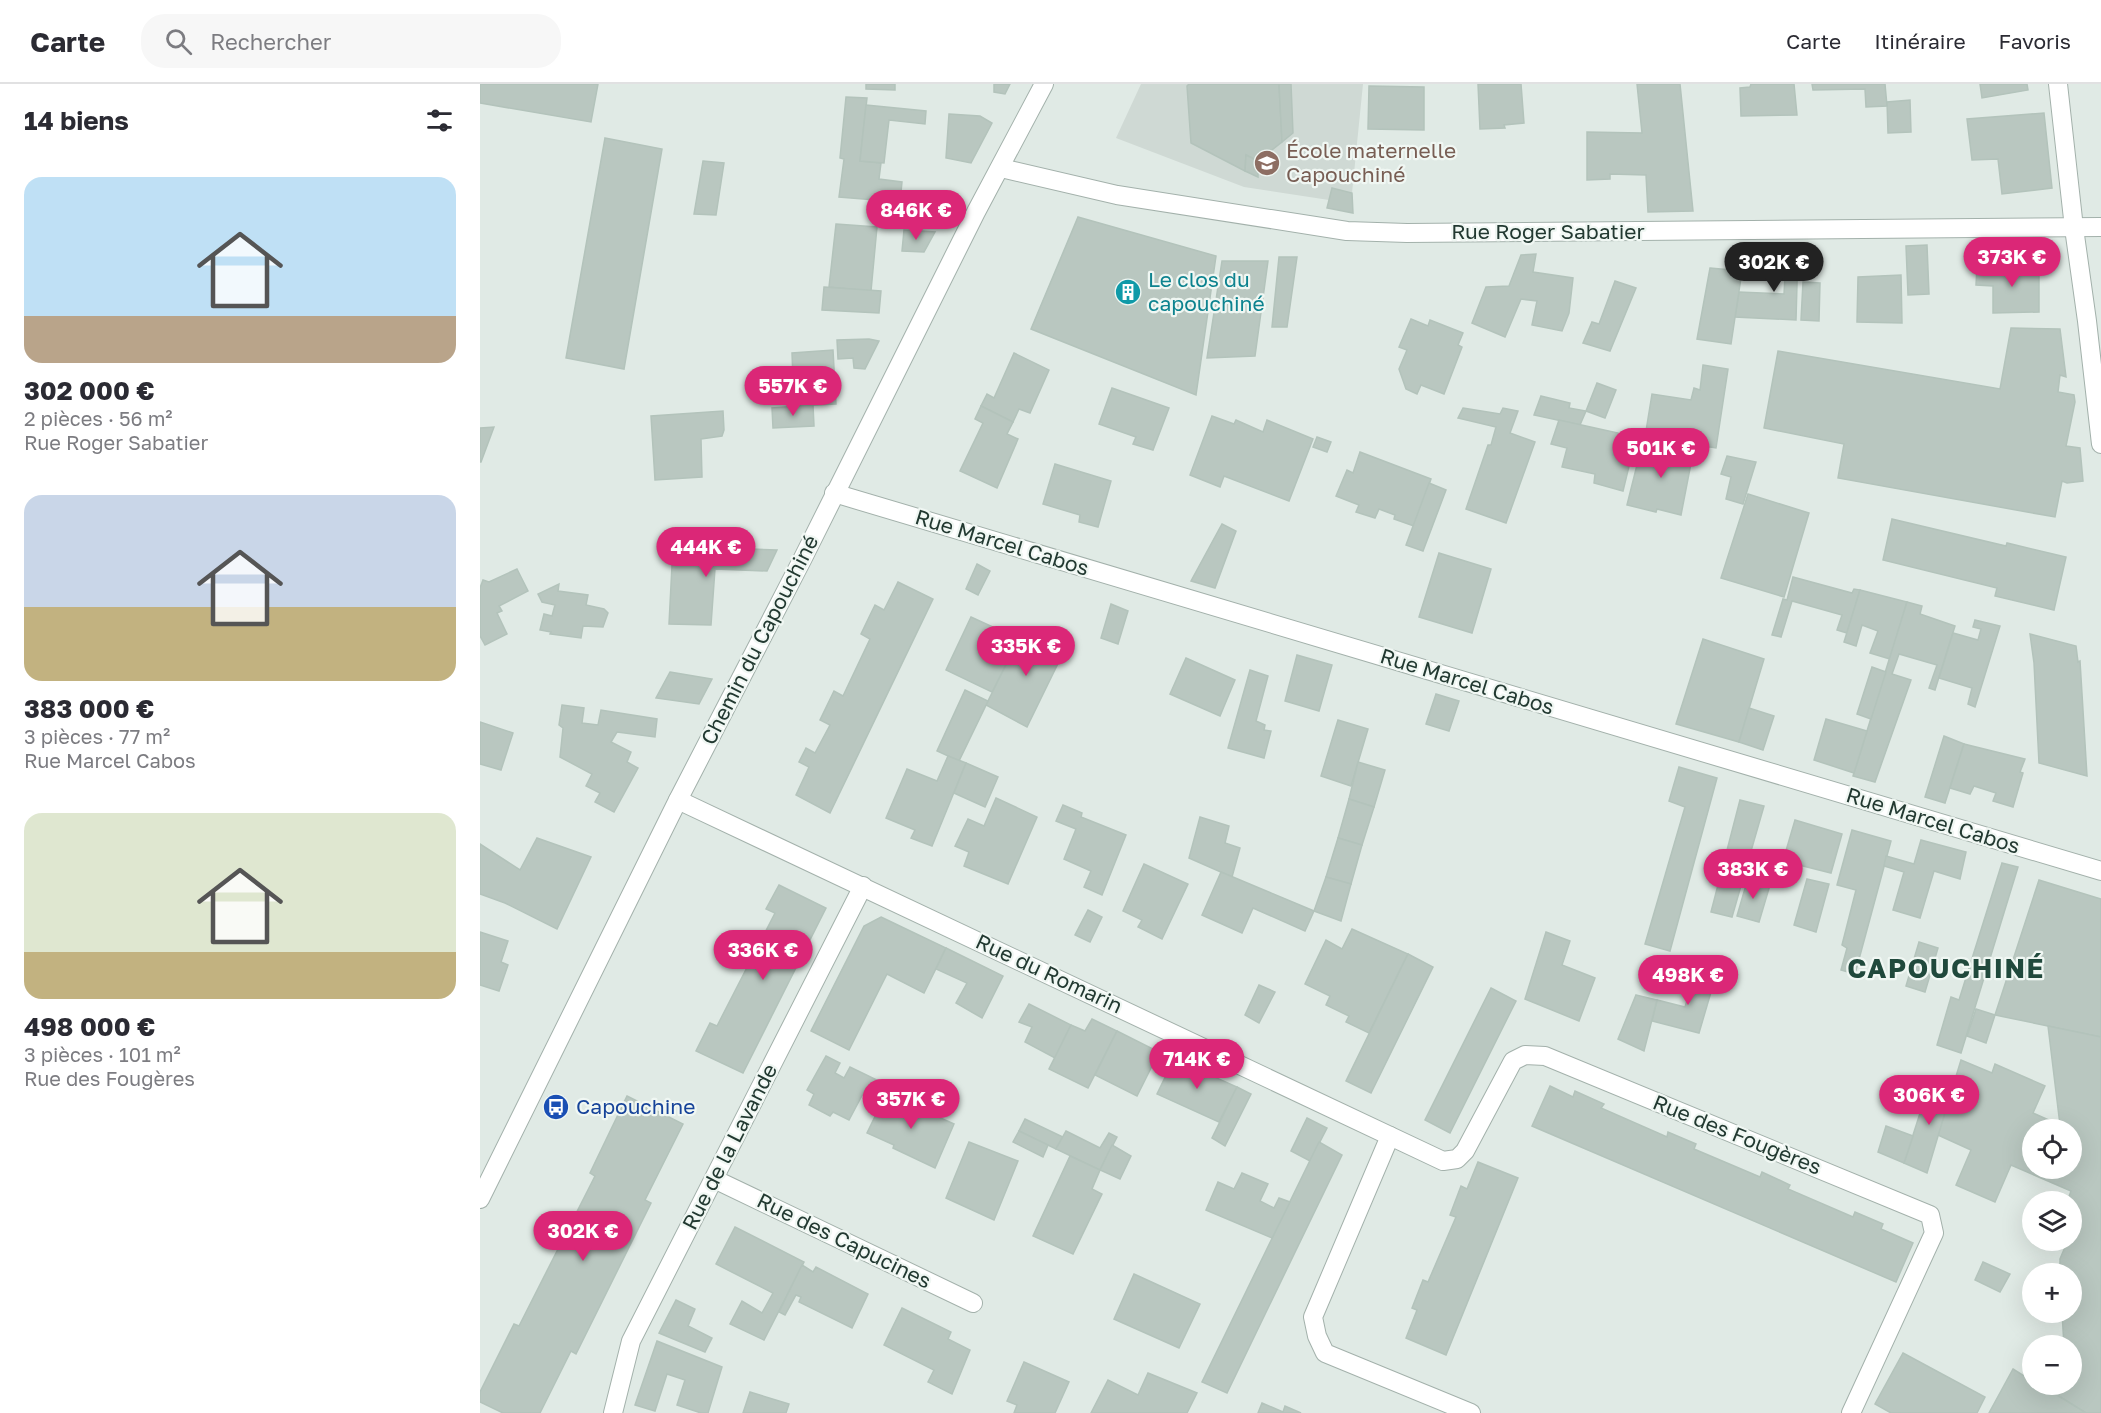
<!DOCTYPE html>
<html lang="fr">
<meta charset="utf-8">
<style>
body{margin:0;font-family:"Golos Text",sans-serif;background:#f7f7f7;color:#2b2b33;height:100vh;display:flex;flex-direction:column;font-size:22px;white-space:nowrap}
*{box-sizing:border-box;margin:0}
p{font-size:20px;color:#7c7c81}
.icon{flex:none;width:33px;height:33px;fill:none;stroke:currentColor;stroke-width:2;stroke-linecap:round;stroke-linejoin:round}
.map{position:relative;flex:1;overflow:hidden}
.sheet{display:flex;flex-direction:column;background:#fff;width:480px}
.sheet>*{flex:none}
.fabs{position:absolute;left:1542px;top:1035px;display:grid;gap:12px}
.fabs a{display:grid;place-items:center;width:60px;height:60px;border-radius:50%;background:#fff;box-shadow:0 6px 24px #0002;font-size:30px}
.price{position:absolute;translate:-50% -51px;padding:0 14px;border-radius:21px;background:#db2777;color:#fff;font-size:20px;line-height:39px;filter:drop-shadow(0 2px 3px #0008)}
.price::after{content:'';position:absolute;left:50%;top:36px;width:18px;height:14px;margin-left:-9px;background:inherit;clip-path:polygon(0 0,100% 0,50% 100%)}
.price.selected{background:#222;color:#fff}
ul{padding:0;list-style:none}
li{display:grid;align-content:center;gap:12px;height:318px;padding:0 24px}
li span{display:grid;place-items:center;height:186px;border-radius:18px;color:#555}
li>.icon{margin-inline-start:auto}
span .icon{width:108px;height:108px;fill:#fffc;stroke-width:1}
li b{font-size:26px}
h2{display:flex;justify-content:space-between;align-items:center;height:72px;padding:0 24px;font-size:26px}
header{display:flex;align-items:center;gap:36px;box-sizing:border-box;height:84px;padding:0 30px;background:#fff;border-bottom:2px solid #e1e1e2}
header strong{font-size:28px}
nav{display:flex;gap:33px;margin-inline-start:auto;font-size:21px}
.search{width:420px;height:54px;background:#f7f7f7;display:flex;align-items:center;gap:15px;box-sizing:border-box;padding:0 21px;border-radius:24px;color:#7c7c81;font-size:22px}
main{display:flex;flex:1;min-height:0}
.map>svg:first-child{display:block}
</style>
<header>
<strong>Carte</strong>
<div class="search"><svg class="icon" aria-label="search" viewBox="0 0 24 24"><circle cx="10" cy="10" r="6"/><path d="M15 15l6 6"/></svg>Rechercher</div>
<nav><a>Carte</a><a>Itinéraire</a><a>Favoris</a></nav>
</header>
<main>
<section class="sheet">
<h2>14 biens<svg class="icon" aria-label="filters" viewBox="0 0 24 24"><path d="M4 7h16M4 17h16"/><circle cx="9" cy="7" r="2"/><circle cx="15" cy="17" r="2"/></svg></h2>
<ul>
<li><span style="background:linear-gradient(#bfe0f5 75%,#b9a48a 0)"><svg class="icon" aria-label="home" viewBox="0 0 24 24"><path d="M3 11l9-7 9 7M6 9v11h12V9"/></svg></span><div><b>302 000 €</b><p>2 pièces · 56 m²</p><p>Rue Roger Sabatier</p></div></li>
<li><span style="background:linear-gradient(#c9d6e8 60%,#c2b280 0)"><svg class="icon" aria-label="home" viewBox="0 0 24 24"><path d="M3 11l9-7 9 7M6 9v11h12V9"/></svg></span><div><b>383 000 €</b><p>3 pièces · 77 m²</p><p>Rue Marcel Cabos</p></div></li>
<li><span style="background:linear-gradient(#dfe7d0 75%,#c2b280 0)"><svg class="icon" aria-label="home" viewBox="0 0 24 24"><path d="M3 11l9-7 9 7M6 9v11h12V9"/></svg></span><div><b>498 000 €</b><p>3 pièces · 101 m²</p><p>Rue des Fougères</p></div></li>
</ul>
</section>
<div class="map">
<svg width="1621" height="1329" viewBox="0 0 1621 1329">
<rect width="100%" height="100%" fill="#e0eae5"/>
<polygon fill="#cfd9d4" points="661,0 883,0 872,109 852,104 849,116 764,103 636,54"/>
<g fill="#b9c7c0" stroke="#b3c3bb" stroke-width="1.5" fill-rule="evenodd">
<polygon points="0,0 118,0 111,38 0,19"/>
<polygon points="386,0 415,0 415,6 386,5"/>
<polygon points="514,0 530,0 525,10 514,8"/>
<polygon points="709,0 799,0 802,58 778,77 766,71 765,87 711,59 707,2"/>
<polygon points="799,0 811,0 813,49 802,58"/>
<polygon points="998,0 1041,0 1044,39 1024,41 1025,44 1000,45"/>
<polygon points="1157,0 1200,0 1213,127 1168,128 1166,91 1130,90 1130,95 1107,96 1107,48 1162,49"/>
<polygon points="1271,0 1314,0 1317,31 1261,32 1260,4 1270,3"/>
<polygon points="1332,0 1405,0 1407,22 1386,23 1385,5 1333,6"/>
<polygon points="1500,0 1547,0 1548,6 1502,14"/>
<polygon points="889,2 944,3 944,46 888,45"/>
<polygon points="366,13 387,14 380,77 401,79 399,95 422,98 420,118 359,113 364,75 360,74"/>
<polygon points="1430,16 1431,48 1408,49 1407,18"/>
<polygon points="386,21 446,27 445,40 409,36 404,79 380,77"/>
<polygon points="1564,29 1572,104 1522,110 1518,75 1492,76 1487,35"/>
<polygon points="469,30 500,32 512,39 491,79 466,74"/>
<polygon points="125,54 182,65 144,285 86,274"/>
<polygon points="766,71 778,77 778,93 765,87"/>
<polygon points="223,77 244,79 236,131 214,130"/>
<polygon points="852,104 872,109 873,129 847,124"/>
<polygon points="403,117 429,120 426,140 401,137"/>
<polygon points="598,133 736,172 716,311 551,245"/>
<polygon points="356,140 397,143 391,207 349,203"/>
<polygon points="424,146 455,148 444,168 422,167"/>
<polygon points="1447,161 1449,210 1428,211 1426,162"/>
<polygon points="1295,165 1318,165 1316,236 1255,233 1259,208 1304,210 1305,191 1294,190"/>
<polygon points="1056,170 1053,188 1093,194 1089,229 1082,247 1052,241 1057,217 1041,215 1025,253 992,239 1006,203 1029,202 1041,171"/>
<polygon points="799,173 817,173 807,243 792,243"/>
<polygon points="742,177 788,177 775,272 727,274"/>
<polygon points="1497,183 1559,183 1559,228 1513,229 1513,202 1496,201"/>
<polygon points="1230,184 1262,187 1251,260 1217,255"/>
<polygon points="1421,191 1422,239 1377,238 1378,193"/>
<polygon points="1135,197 1156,204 1130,267 1103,259 1112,238 1119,240"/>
<polygon points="1323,198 1340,199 1339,237 1321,236"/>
<polygon points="344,203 401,207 399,229 342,226"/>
<polygon points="931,235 948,242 950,236 983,249 978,261 982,263 964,310 941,301 937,310 926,305 919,285 927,266 919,263"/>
<polygon points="1531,244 1580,245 1586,293 1580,291 1578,308 1594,311 1595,318 1586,362 1600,364 1603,397 1587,399 1582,397 1575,433 1358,394 1364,360 1284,344 1298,267 1520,305"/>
<polygon points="389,255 399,257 385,285 374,284 373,274 358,275 357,256"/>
<polygon points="353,266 356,320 314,322 312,269"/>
<polygon points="534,269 569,286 550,329 539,325 533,338 501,322 507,310 514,314"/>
<polygon points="1223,281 1248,285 1236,364 1165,353 1172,310 1211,316 1214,304 1220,306"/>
<polygon points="1117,299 1136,306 1125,334 1106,327"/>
<polygon points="632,304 689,324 673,366 653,360 656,353 619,340"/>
<polygon points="1061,312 1090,319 1089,324 1106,327 1100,341 1054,331"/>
<polygon points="333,321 334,342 293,344 292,324"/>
<polygon points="501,322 533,338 527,350 538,355 517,404 480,387 503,339 495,335"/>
<polygon points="983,324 1020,330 1023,324 1038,327 1030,349 1055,358 1026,439 986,425 1008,361 1011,361 1016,343 978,334"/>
<polygon points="243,327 244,346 242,352 221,355 222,393 175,396 171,332"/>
<polygon points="732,332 754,340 756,336 783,348 787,336 833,355 809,417 744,392 740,403 710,391"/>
<polygon points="1079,336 1138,349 1133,371 1151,374 1143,407 1114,399 1115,390 1082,383 1087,364 1071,360"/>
<polygon points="14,343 1,378 0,378 0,344"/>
<polygon points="837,353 851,358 847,368 833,363"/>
<polygon points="1163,357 1213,369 1201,431 1177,425 1176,428 1147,421"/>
<polygon points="880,368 951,395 934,442 914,435 915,431 899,425 895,434 876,428 879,421 856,412 867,386 873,389"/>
<polygon points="1247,372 1276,378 1263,420 1246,415 1251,393 1241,390"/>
<polygon points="575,380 631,397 618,443 599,438 600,431 563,420"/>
<polygon points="949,399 966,406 943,467 926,461"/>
<polygon points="1268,410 1329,429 1304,513 1241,494"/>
<polygon points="1412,435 1526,462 1527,459 1586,473 1574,526 1515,512 1517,504 1403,476"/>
<polygon points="742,440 756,447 735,504 711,497"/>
<polygon points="193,462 297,466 287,487 235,485 231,541 189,540"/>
<polygon points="959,469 1011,485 992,549 939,533"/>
<polygon points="497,480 510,487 498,511 486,505"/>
<polygon points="37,485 48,507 19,522 22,527 17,529 27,550 5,561 0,552 0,504 3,496 9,498"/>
<polygon points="1313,493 1372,509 1374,505 1380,506 1367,549 1357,546 1362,531 1312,517 1301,553 1292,551 1303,515 1307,516"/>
<polygon points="418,498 453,515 350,729 316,711 329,683 319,678 326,664 335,669 350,641 340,636 354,607 363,612 390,555 381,550 392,527 395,521 404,526"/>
<polygon points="79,500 78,507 108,511 106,521 124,525 128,529 123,543 103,542 101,554 70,550 71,548 60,546 64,530 72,532 75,521 62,518 58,510"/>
<polygon points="1380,506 1427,518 1410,575 1390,569 1398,547 1382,541 1376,562 1364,558"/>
<polygon points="1427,518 1442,522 1440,530 1475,542 1455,606 1449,604 1457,581 1419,570 1412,590 1431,596 1395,698 1373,692"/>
<polygon points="631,520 648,527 638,560 621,554"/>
<polygon points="491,533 539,555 512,608 466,586"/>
<polygon points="1495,536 1520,542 1495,623 1488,620 1492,604 1459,594 1473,549 1498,556 1501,545 1493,543"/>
<polygon points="545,543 586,563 547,643 506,621"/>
<polygon points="1550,550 1596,562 1598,578 1600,577 1607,692 1559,679 1554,579"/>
<polygon points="1223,555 1284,575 1259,658 1196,640"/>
<polygon points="817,571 852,581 839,627 805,617"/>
<polygon points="706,574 755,596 740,632 690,610"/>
<polygon points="1392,583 1406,588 1391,635 1377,630"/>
<polygon points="770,586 788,592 776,637 785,641 784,646 791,647 784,674 748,664"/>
<polygon points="190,588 232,595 219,620 176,614"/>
<polygon points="485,606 508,617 479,677 457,667"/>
<polygon points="956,610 979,617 969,647 946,640"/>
<polygon points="82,621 104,624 102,639 118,641 121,626 177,635 175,653 137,648 131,658 151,668 147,678 158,684 134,728 115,718 120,709 106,702 112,690 80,673 83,644 79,641"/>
<polygon points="1269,624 1294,632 1283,666 1259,658"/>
<polygon points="1346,635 1387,647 1374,689 1334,676"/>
<polygon points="858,636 888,645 871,702 841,692"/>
<polygon points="0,638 33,649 21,686 0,680"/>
<polygon points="1464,652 1484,660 1465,719 1445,713"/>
<polygon points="1484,660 1545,675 1540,688 1543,689 1533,723 1513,717 1516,709 1494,702 1490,710 1470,704"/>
<polygon points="468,672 486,679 452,762 431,754 435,746 406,734 427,685 457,697"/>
<polygon points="878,678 905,686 894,723 869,715"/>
<polygon points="486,679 518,693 505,723 474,709"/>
<polygon points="1199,683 1237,694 1190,867 1165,860 1205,723 1189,717"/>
<polygon points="516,714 557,733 528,800 484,782 489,768 475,762 488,735 504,742"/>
<polygon points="869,715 894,723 882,761 858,754"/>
<polygon points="1260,716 1284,722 1252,833 1231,828"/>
<polygon points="583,721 602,729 601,733 646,751 622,811 604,803 611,787 584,775 596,745 576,737"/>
<polygon points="720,733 749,742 745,759 760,764 752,793 709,774"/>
<polygon points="1315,736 1362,750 1351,789 1303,777"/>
<polygon points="1372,746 1411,757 1375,890 1361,886 1367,864 1362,861 1376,806 1357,801"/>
<polygon points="57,754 111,773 77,845 25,819 0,810 0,760 40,786"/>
<polygon points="858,754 882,761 871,800 846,793"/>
<polygon points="1441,756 1486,768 1480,795 1454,787 1440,834 1413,826 1424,788 1404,782 1406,772 1434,780"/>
<polygon points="1522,779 1538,783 1481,969 1457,961 1471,913 1479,916"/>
<polygon points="664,780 708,800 682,855 658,843 662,836 643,827"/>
<polygon points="741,788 834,827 825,847 773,824 762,849 722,831"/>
<polygon points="846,793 871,800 861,837 834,827"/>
<polygon points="1268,794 1290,801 1279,838 1257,832"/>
<polygon points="1327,795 1349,800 1336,848 1314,841"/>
<polygon points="1559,796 1621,815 1621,953 1515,931"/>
<polygon points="299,801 346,824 263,989 216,967 230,939 237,942 295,829 286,825"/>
<polygon points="608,826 622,833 610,858 595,851"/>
<polygon points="401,833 466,864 444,909 407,890 369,966 331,947 384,842"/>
<polygon points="872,845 928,870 889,949 866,938 869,932 846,921 850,912 825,900 846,856 862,865"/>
<polygon points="0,848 28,857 21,878 28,881 19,907 0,901"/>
<polygon points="1066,848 1090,857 1082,881 1115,894 1099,937 1045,915"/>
<polygon points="1439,858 1458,864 1445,908 1426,902"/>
<polygon points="466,864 523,892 502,934 476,919 487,899 456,885"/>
<polygon points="928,870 953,883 891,1009 866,997"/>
<polygon points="1216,886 1236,891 1219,949 1172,937 1177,916 1205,923"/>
<polygon points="779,901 795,908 779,939 765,931"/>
<polygon points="1011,904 1036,917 970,1049 945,1036"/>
<polygon points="1156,911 1177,916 1164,967 1138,955"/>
<polygon points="549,920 591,941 575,974 545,958 552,943 539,938"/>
<polygon points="1496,925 1515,931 1506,959 1487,952"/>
<polygon points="612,935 637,947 608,1004 569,985 591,941 605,947"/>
<path d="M1568,942L1621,953V1329H1606L1574,1309L1579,1300H1592V1262H1584L1582,1228H1592V1190H1580V1175L1588,1156H1592V1118H1587L1591,1107L1531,1081L1515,1118L1476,1101L1491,1066L1458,1051L1481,976L1512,989L1515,980L1565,1002L1553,1029L1580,1041ZM1552,1046H1592V1084H1552Z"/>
<polygon points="637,947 679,968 657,1012 615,991"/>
<polygon points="346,972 360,979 355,989 364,994 370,983 397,996 391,1007 386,1004 369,1036 353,1028 350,1032 329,1021 334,1010 327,1006"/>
<polygon points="694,975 757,1003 739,1038 677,1010"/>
<polygon points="1451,995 1473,1002 1447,1089 1424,1079"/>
<polygon points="1070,1002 1093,1013 1095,1007 1124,1020 1121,1024 1187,1053 1188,1048 1216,1060 1214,1065 1280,1093 1282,1088 1310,1101 1308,1105 1373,1133 1375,1128 1403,1140 1401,1145 1433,1159 1416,1198 1052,1042"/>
<polygon points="757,1003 771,1010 745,1062 732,1054"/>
<polygon points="406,1010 474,1040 455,1084 413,1064 414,1061 387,1049"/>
<polygon points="147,1012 203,1040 165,1116 171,1119 96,1270 91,1267 60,1329 23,1329 0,1318 0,1308 34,1240 39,1242 115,1092 110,1089"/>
<polygon points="827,1034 847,1044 830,1077 811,1067"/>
<polygon points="545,1035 583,1053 576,1065 539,1047"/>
<polygon points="1406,1042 1433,1052 1424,1079 1398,1068"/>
<polygon points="539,1047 568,1061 563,1073 533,1058"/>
<polygon points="586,1047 620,1064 629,1049 637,1053 620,1086 576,1065"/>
<polygon points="489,1058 538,1077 514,1136 466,1114"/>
<polygon points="839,1058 862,1071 747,1309 722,1298"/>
<polygon points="632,1061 651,1072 640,1095 620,1086"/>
<polygon points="590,1072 620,1086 612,1105 622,1110 593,1170 553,1152"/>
<polygon points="998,1078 1038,1094 966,1271 926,1254 937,1226 932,1224 943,1196 948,1198 976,1133 970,1131 981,1102 987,1105"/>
<polygon points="762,1089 788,1100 780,1117 794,1124 799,1114 810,1118 792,1154 726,1126 738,1098 754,1105"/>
<polygon points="255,1143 324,1178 284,1256 250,1240 262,1217 282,1229 293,1209 236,1180"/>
<polygon points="1503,1178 1530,1190 1520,1208 1495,1196"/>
<polygon points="322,1181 333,1188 336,1183 388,1210 372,1244 319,1218 321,1213 316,1211 305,1231 299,1228"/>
<polygon points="654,1190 720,1220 699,1264 634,1235"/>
<polygon points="196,1216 215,1225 208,1242 232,1254 225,1268 179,1249"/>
<polygon points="422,1224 471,1248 468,1255 490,1266 472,1310 448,1298 454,1286 404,1261"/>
<polygon points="177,1257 242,1283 228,1329 221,1329 197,1321 205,1296 187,1290 175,1327 155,1321"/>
<polygon points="1423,1269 1505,1313 1497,1329 1411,1329 1395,1320"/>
<polygon points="544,1278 589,1298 575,1329 534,1329 537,1321 527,1317"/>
<polygon points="1533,1285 1552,1297 1552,1300 1559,1300 1606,1329 1509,1329"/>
<polygon points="668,1289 717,1309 707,1329 611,1329 628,1296 658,1311"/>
<polygon points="270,1308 309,1320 306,1329 263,1329"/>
<polygon points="782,1319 803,1328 805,1322 821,1329 778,1329"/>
</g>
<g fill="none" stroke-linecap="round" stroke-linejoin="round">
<g stroke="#a3b1ab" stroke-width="20">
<polyline id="service" points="1594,144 1607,237 1621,360"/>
</g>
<g stroke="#a3b1ab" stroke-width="20">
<g id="minor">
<polyline points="1578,0 1594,144"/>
<polyline points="521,84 637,111 867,147 927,149 1621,143"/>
<polyline points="354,409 1621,787"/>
<polyline points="198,716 963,1077 977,1075 985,1067 1033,977 1045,971 1065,972 1450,1131 1454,1149 1371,1329"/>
<polyline points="910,1052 833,1233 837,1252 845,1269 991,1329"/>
<polyline points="234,1095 493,1219"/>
<polyline points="133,1329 151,1257 383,802"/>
</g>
</g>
<g stroke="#a3b1ab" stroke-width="20">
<polyline id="tertiary" points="0,1115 198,716 323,474 496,128 564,0"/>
</g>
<use href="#service" stroke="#fff" stroke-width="18"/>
<use href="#minor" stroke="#fff" stroke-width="18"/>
<use href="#tertiary" stroke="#fff" stroke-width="18"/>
</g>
<defs>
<g id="school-disc" transform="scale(1.35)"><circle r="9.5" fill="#8d6e63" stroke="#f0f7f3"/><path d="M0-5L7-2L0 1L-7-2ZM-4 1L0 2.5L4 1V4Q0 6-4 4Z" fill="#fff"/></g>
<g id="building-disc" transform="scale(1.35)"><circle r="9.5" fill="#0f9aa8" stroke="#f0f7f3"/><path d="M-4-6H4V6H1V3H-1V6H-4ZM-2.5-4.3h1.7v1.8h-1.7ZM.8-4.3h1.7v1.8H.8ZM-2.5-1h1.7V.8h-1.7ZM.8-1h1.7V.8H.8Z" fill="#fff"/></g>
<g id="bus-disc" transform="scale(1.35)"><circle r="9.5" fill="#1a4fb4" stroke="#f0f7f3"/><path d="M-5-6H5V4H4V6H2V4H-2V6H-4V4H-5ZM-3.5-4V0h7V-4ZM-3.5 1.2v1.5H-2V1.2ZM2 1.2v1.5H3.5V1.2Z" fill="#fff"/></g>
</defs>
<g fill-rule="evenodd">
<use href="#school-disc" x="787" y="79"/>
<use href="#building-disc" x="648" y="208"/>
<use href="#bus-disc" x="76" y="1023"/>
</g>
<g text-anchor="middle" stroke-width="4.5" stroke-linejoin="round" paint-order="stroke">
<g font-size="21" fill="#785e54" stroke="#f0f7f3" text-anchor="start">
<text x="806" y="74">École maternelle<tspan x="806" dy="24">Capouchiné</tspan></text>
</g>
<g font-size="21" fill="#223931" stroke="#f0f7f3">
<text x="1068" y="155">Rue Roger Sabatier</text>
<text transform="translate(522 459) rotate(17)" y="7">Rue Marcel Cabos</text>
<text transform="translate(280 556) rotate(-63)" y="7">Chemin du Capouchiné</text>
<text transform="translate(987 598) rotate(17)" y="7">Rue Marcel Cabos</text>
<text transform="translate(1453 737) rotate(17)" y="7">Rue Marcel Cabos</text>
<text transform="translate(569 890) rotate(25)" y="7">Rue du Romarin</text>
<text transform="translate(1257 1051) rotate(22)" y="7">Rue des Fougères</text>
<text transform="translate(250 1063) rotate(-63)" y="7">Rue de la Lavande</text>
<text transform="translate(364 1157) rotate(26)" y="7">Rue des Capucines</text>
</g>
<g font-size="21" fill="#0d838f" stroke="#f0f7f3" text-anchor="start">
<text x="668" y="203">Le clos du<tspan x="668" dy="24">capouchiné</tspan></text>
</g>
<g font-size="21" fill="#164399" stroke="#f0f7f3" text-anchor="start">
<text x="96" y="1030">Capouchine</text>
</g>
<g font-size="27" font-weight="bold" letter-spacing="1.5" fill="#20493c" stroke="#f0f7f3">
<text x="1466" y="894">CAPOUCHINÉ</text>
</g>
</g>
</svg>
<div class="fabs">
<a><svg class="icon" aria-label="locate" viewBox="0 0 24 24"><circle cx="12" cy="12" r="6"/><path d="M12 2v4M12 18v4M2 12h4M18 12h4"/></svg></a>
<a><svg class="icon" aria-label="layers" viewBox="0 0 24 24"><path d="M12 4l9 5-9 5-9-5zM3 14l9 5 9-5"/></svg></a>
<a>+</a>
<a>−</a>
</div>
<b class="price" style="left:436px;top:157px">846K €</b>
<b class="price" style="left:1532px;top:204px">373K €</b>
<b class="price selected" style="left:1294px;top:209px">302K €</b>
<b class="price" style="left:313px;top:333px">557K €</b>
<b class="price" style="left:1181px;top:395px">501K €</b>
<b class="price" style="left:226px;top:494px">444K €</b>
<b class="price" style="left:546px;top:593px">335K €</b>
<b class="price" style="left:1273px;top:816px">383K €</b>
<b class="price" style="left:283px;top:897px">336K €</b>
<b class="price" style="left:1208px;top:922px">498K €</b>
<b class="price" style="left:717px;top:1006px">714K €</b>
<b class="price" style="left:1449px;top:1042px">306K €</b>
<b class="price" style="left:431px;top:1046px">357K €</b>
<b class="price" style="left:103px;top:1178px">302K €</b>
</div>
</main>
